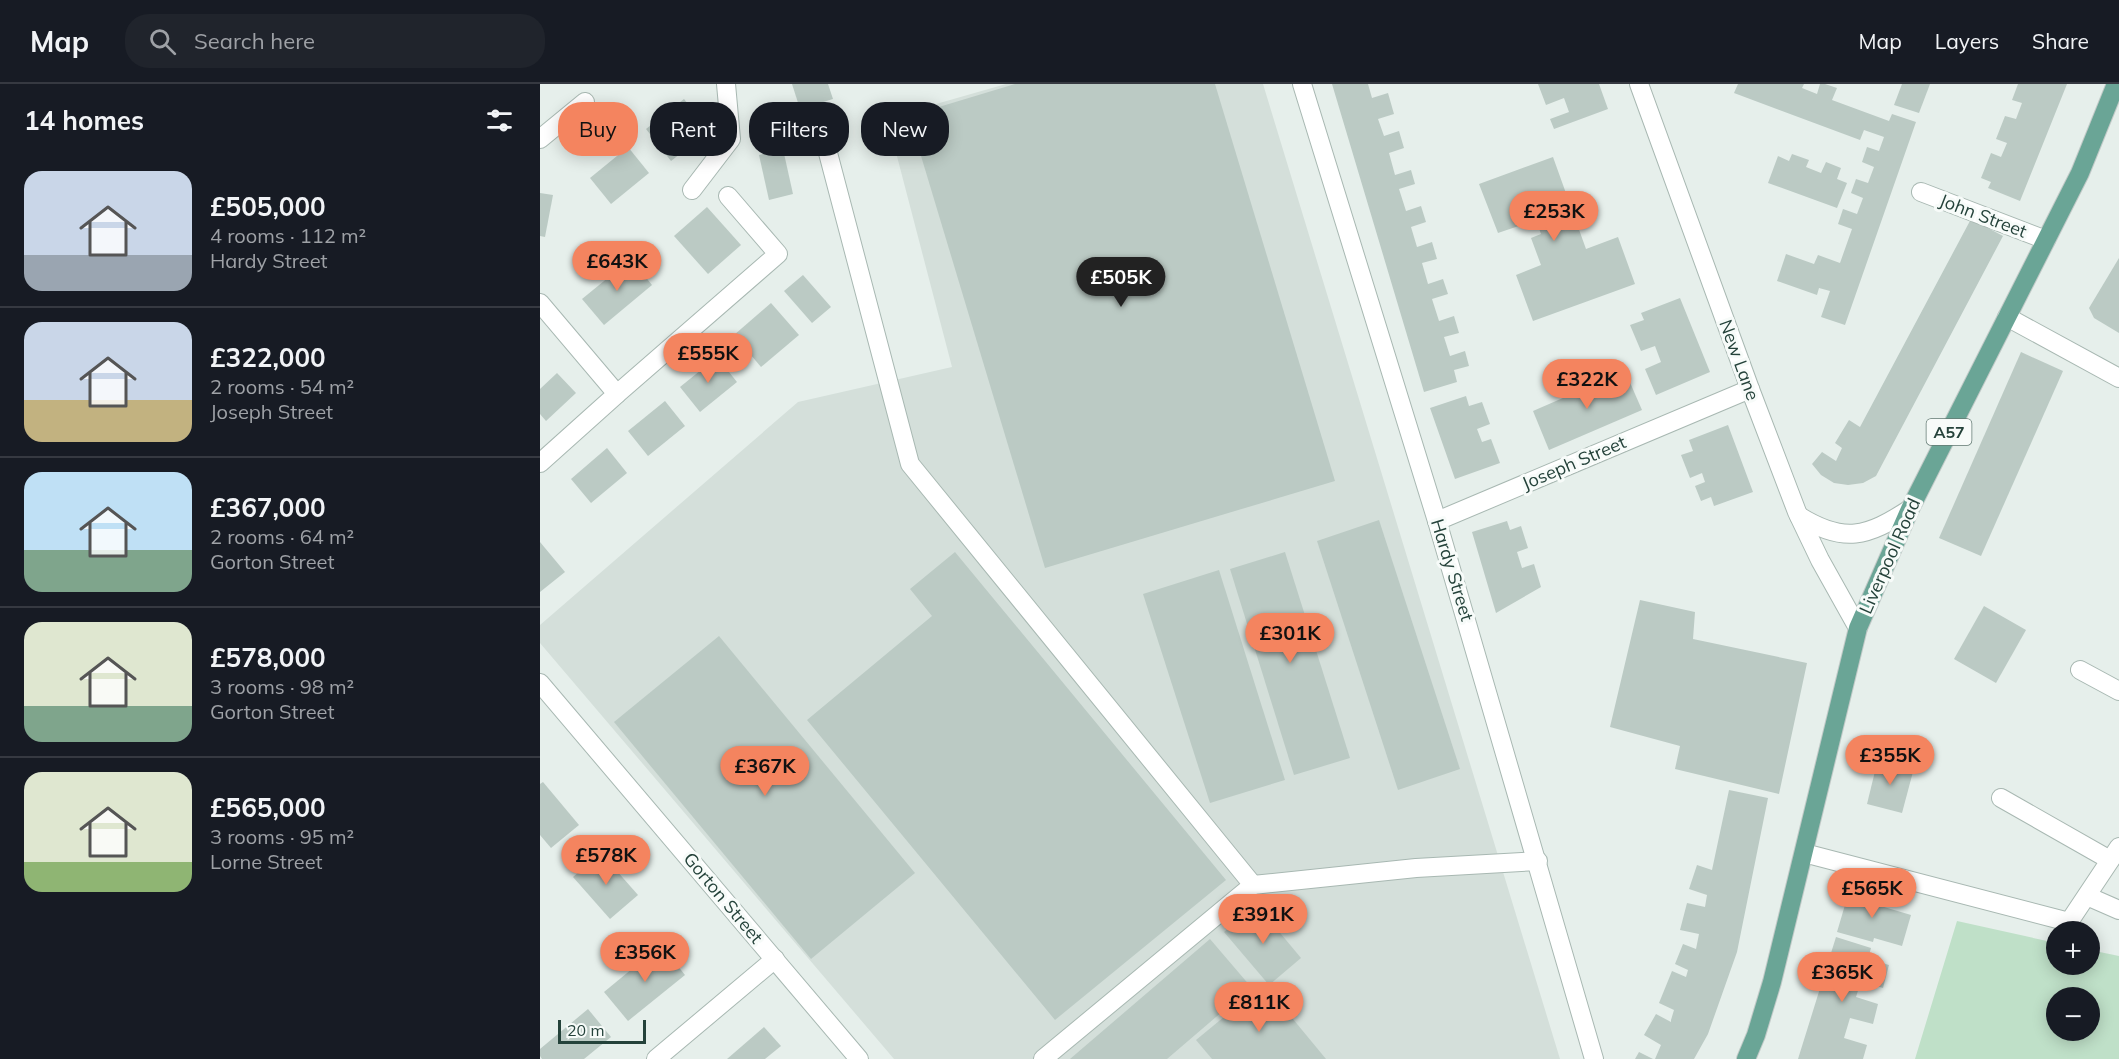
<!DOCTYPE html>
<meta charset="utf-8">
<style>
body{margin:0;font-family:Mulish,sans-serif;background:#20242c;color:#f1f3f6;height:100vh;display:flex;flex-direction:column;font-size:22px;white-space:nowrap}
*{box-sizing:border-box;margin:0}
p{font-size:20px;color:#9ea1a6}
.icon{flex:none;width:33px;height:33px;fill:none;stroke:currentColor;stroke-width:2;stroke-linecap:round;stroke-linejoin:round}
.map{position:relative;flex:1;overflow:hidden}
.side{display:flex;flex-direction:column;background:#171b24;width:540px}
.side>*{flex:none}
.banner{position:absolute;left:18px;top:18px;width:570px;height:54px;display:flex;gap:12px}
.buttons{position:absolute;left:1506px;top:837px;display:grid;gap:12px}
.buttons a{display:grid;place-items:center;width:54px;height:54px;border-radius:50%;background:#171b24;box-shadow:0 3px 15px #0003;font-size:30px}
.scale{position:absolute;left:18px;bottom:15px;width:88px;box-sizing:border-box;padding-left:6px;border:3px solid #24423a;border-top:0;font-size:16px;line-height:21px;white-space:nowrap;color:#24423a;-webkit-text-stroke:4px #f7fbf9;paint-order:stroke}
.price{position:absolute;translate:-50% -51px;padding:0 14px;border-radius:21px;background:#f4845f;color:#111;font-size:20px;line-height:39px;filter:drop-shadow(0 2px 3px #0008)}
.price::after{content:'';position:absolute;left:50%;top:36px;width:18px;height:14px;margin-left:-9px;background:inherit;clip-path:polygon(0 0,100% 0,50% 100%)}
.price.selected{background:#222;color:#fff}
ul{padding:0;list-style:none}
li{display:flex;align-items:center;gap:18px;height:150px;padding:0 24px}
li+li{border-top:2px solid #363941}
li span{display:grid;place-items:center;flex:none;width:168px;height:120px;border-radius:18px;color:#555}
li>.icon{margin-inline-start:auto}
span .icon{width:72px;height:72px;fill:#fffc;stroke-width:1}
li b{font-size:26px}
h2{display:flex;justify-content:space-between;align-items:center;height:72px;padding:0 24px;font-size:26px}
.pill{padding:0 21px;border-radius:24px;background:#171b24;box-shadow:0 3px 15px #0003;font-size:21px;line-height:54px}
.pill.selected{background:#f4845f;color:#111}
header{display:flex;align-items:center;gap:36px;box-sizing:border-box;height:84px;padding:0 30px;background:#171b24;border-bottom:2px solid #363941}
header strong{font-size:28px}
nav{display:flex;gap:33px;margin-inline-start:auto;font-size:21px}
.search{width:420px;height:54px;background:#20242c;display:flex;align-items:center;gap:15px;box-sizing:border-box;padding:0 21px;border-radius:24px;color:#9ea1a6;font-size:22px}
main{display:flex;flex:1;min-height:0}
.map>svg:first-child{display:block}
</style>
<header>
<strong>Map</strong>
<div class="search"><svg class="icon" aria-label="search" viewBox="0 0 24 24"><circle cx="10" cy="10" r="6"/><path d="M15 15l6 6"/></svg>Search here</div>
<nav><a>Map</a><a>Layers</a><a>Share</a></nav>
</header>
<main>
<section class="side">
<h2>14 homes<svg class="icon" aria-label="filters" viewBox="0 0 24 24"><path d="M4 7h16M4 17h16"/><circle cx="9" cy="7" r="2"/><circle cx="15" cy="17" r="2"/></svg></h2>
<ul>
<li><span style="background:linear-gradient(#c9d6e8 70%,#9aa5b1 0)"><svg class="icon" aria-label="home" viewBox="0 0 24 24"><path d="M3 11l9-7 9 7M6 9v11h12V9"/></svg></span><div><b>£505,000</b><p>4 rooms · 112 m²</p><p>Hardy Street</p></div></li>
<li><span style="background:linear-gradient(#c9d6e8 65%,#c2b280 0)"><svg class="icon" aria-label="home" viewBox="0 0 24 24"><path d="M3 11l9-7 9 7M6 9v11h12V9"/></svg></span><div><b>£322,000</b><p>2 rooms · 54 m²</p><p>Joseph Street</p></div></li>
<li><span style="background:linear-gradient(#bfe0f5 65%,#7fa58c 0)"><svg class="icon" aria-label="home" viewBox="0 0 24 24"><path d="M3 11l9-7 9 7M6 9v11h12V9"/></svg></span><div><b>£367,000</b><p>2 rooms · 64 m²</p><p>Gorton Street</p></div></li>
<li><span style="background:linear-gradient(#dfe7d0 70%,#7fa58c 0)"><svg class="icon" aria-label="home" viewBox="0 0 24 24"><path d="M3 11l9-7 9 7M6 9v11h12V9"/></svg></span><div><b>£578,000</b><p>3 rooms · 98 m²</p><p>Gorton Street</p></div></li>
<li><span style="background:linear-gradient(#dfe7d0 75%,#8fb573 0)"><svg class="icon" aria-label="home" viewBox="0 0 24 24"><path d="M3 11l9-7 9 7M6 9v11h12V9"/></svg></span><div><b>£565,000</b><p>3 rooms · 95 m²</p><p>Lorne Street</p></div></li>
</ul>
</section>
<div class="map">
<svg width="1579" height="975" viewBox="0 0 1579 975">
<rect width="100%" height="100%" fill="#e6efeb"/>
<polygon fill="#d4dfda" points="466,0 723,0 1020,975 354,975 0,559 0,541 258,318 412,283 347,34"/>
<path fill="#bfe0c8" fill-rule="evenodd" d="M1417,837L1516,859V880H1550V866L1579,872V975H1375ZM1516,914H1550V946H1516Z"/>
<g fill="#bbcac4">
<polygon points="252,0 288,0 293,15 260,25"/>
<polygon points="475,0 675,0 795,397 505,484 369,32"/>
<polygon points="792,0 828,0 832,14 848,9 854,30 838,35 844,52 859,47 864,64 849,69 855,91 871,86 875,100 859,105 866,127 881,122 886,138 871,143 877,163 892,158 897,175 882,179 888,200 903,195 908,210 892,215 899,237 914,232 919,249 904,253 910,272 925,267 929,282 914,286 917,298 884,308"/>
<polygon points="998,0 1059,0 1068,25 1014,45 1010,35 1029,28 1024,14 1006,21"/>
<polygon points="1198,0 1264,0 1262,4 1277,10 1280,0 1285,0 1297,4 1292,16 1349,37 1352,30 1376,38 1305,241 1281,233 1290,207 1279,204 1277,211 1237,197 1246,170 1274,180 1278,171 1300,179 1312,145 1298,140 1303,125 1317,130 1323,114 1311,109 1316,95 1328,99 1334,83 1322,78 1327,63 1339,67 1344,53 1324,46 1320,56 1194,9"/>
<polygon points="1362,0 1390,0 1379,29 1354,21"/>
<polygon points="1478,0 1527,0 1480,117 1448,104 1451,98 1441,94 1451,69 1461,73 1467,59 1456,55 1465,32 1476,35 1482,19 1472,16"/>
<polygon points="144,15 169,47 131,77 106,45"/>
<polygon points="88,63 109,89 71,120 50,94"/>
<polygon points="243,65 253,110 229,116 219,71"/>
<polygon points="1252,70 1269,76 1266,83 1281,89 1286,78 1301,84 1297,95 1307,99 1297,124 1228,99 1238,72 1249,77"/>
<polygon points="1013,73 1046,165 1078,153 1095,200 993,237 976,191 1001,181 991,154 1001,150 996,136 958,149 939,100"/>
<polygon points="0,109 13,111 5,153 0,152"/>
<polygon points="167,123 201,161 168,190 134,152"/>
<polygon points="1431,135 1463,152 1336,392 1323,399 1308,401 1294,399 1281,391 1272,380 1282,368 1296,377 1302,364 1295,359 1309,336 1320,343"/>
<polygon points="1579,174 1579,249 1554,234 1549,224"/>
<polygon points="91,175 112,201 64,241 42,215"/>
<polygon points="263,191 291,223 272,239 244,207"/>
<polygon points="1140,214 1170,288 1116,311 1105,285 1121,278 1115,262 1101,267 1090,241 1104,236 1101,229"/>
<polygon points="231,219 259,251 221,283 194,251"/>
<polygon points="1481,268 1523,287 1441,472 1399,454"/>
<polygon points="177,273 197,298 160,328 140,303"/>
<polygon points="1085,287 1102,326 1009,366 993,327"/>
<polygon points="17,289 36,309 6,337 0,330 0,305"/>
<polygon points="926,312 929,322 942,318 950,340 937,345 942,358 951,355 960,379 915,395 890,324"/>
<polygon points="125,317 145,342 108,372 88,347"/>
<polygon points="1188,341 1213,408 1174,422 1171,413 1161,417 1155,402 1165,398 1162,389 1150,394 1141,371 1153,367 1149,356"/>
<polygon points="67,364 87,389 51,419 31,395"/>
<polygon points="839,436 920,685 858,706 777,457"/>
<polygon points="967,437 970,446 981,442 988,464 977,468 982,484 994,480 1001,503 956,529 932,448"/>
<polygon points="0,458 25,488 0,508"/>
<polygon points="415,468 686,796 515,936 267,636 392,532 370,505"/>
<polygon points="745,468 810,674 754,691 690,485"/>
<polygon points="679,486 745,696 670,719 603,510"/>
<polygon points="1100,516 1155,528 1153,555 1267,579 1239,710 1135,685 1140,662 1070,643"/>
<polygon points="1444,522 1486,546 1456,599 1414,575"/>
<polygon points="179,552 375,789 271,875 74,638"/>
<polygon points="1338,675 1374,684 1362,729 1327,720"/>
<polygon points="3,698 39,741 11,764 0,751 0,700"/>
<polygon points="1189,706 1228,714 1197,868 1168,950 1154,975 1115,975 1121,961 1104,951 1116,930 1131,938 1131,936 1134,926 1119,919 1132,887 1146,893 1148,886 1135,880 1143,860 1156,865 1159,850 1140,846 1147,819 1165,823 1167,811 1149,805 1157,781 1172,786"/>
<polygon points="61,769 98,811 70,835 33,793"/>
<polygon points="1310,804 1346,816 1344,823 1371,831 1362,862 1334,854 1333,858 1297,848"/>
<polygon points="717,821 761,874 729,901 684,848"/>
<polygon points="1296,853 1331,864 1328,875 1349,881 1343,904 1321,897 1316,913 1338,920 1333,940 1310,934 1304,954 1327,961 1323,975 1258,975"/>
<polygon points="670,855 711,903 627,975 530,975"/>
<polygon points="121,861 145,891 88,937 64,908"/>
<polygon points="724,900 786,975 672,975 656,956"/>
<polygon points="48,925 71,953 44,975 2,975 0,972 0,965"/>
<polygon points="224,943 241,962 225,975 187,975"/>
<polygon points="1099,968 1113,975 1095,975"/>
</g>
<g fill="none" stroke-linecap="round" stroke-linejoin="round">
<g stroke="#a8b8b2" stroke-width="20">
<g id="minor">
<polyline points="762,0 897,437 1054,975"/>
<polyline points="1099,0 1210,305 1257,428 1280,476 1318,544"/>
<polyline points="0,55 45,18"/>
<polyline points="288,69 370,380 713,801"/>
<polyline points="152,106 191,55 186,0"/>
<polyline points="1381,108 1506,156"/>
<polyline points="0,219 77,310 0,379"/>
<polyline points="1467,233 1579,294"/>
<polyline points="77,310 238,170 188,112"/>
<path d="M1259,432C1304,460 1327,453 1370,425"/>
<polyline points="897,437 1210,305"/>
<polyline points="1540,586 1579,607"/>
<polyline points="0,599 319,975"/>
<polyline points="1461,714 1570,776"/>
<polyline points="1264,769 1529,838 1579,763"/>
<polyline points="1547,812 1579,826"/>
<polyline points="116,975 235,875"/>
<polyline points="503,975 713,801 876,784 998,777"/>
</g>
</g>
<g stroke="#c2cac8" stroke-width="20">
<polyline id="major" points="1206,975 1216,951 1232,898 1318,544 1370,425 1540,89 1576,0"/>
</g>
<use href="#minor" stroke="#fff" stroke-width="18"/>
<use href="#major" stroke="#6aa596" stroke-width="18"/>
</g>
<g text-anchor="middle" stroke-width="6" stroke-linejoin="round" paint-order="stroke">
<rect fill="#f7fbf9" stroke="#637a73" stroke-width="1.5" x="1386.5" y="335" width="45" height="26" rx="4.5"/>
<g font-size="16" font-weight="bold" fill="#24423a">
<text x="1409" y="354">A57</text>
</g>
<g font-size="18" fill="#24423a" stroke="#f7fbf9">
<text transform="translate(1443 132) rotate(21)" y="6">John Street</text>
<text transform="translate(1199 276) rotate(70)" y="6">New Lane</text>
<text transform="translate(1034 379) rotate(-23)" y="6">Joseph Street</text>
<text transform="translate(1350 472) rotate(-66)" y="6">Liverpool Road</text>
<text transform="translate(912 486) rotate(73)" y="6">Hardy Street</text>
<text transform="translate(183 814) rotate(50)" y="6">Gorton Street</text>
</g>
</g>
</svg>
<div class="buttons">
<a>+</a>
<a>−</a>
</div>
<div class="scale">20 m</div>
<b class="price" style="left:1014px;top:158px">£253K</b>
<b class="price" style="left:77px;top:208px">£643K</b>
<b class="price selected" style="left:581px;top:224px">£505K</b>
<b class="price" style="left:168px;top:300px">£555K</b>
<b class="price" style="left:1047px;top:326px">£322K</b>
<b class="price" style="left:750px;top:580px">£301K</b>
<b class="price" style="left:1350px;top:702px">£355K</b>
<b class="price" style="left:225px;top:713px">£367K</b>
<b class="price" style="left:66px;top:802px">£578K</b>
<b class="price" style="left:1332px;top:835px">£565K</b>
<b class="price" style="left:723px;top:861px">£391K</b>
<b class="price" style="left:105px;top:899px">£356K</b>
<b class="price" style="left:1302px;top:919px">£365K</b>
<b class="price" style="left:719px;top:949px">£811K</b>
<div class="banner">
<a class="pill selected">Buy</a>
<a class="pill">Rent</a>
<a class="pill">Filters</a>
<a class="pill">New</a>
</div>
</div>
</main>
